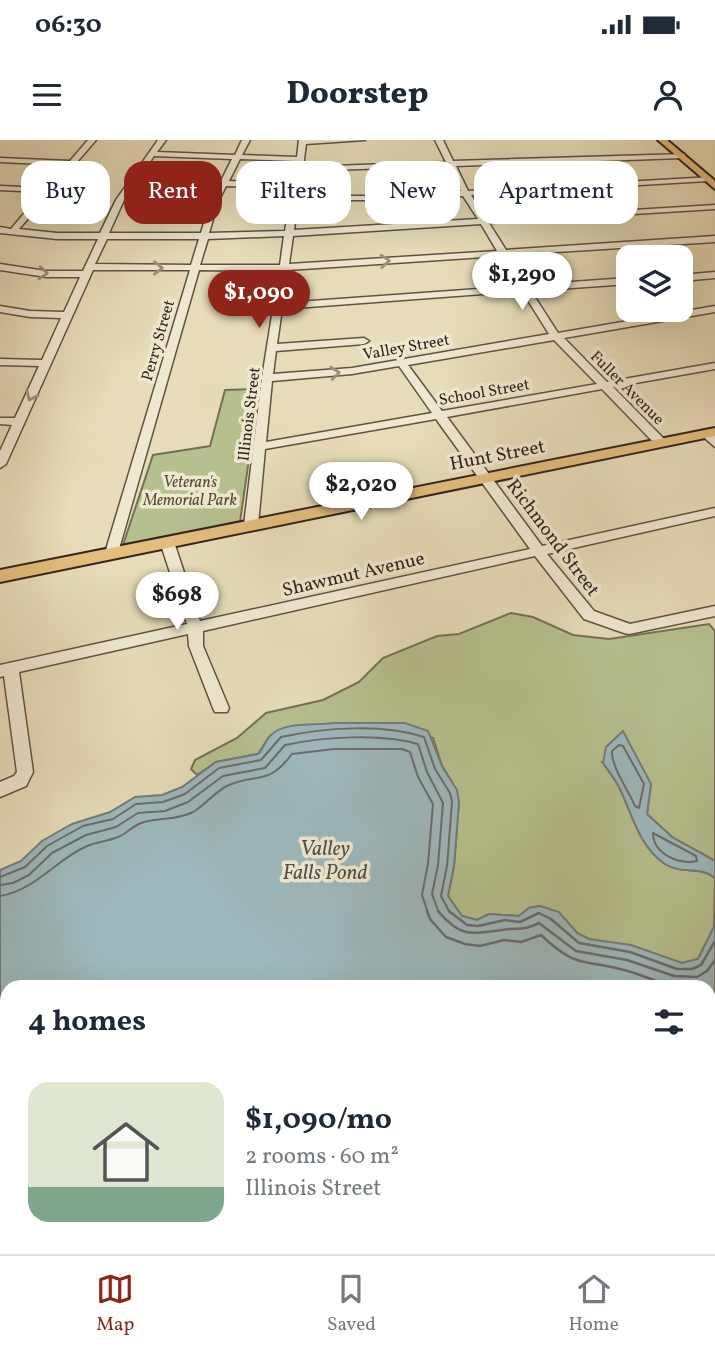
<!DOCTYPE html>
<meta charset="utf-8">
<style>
body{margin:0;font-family:Vollkorn,serif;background:#f6f6f7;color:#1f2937;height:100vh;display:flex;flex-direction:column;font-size:26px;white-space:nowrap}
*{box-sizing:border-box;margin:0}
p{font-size:23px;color:#747a83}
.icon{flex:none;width:38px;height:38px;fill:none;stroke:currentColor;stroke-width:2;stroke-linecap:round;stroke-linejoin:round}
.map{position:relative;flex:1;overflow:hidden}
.drawer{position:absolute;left:0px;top:840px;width:716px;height:275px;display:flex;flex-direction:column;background:#fff;border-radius:21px 21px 0 0;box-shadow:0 7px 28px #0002}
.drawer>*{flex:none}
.guide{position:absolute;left:21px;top:21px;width:674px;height:63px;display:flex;gap:14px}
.controls{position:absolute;left:616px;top:105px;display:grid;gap:14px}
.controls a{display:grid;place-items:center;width:77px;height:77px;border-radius:14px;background:#fff;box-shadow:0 7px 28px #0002;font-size:35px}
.price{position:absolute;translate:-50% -60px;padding:0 16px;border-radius:24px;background:#fff;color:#222;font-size:23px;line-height:46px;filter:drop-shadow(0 2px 4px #0008)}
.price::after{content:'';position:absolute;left:50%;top:42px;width:21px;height:16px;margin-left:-10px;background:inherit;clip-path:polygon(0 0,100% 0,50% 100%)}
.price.on{background:#8f2418;color:#fff}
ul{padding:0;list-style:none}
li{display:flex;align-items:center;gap:21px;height:175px;padding:0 28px}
li span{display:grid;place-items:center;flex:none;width:196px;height:140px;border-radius:21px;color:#555}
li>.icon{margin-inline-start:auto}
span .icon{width:84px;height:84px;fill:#fffc;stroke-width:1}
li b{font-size:30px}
h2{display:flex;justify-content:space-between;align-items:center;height:84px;padding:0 28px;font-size:30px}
.tag{padding:0 24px;border-radius:21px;background:#fff;box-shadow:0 7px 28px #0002;font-size:24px;line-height:63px}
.tag.on{background:#8f2418;color:#fff}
.status{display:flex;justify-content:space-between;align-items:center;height:49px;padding:0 35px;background:#fff;direction:ltr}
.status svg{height:19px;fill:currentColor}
header{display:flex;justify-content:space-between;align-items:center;height:91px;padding:0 28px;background:#fff;font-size:32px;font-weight:800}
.tab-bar{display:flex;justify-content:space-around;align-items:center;height:98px;border-top:2px solid #e0e1e3;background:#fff;font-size:19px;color:#747a83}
.tab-bar a{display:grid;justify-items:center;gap:4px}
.tab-bar .on{color:#8f2418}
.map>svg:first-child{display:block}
</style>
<div class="status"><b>06:30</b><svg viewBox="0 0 49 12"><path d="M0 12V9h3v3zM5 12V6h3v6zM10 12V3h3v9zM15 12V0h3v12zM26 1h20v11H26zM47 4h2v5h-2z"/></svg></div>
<header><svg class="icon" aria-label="menu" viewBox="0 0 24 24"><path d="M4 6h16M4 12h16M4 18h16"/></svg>Doorstep<svg class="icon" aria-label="person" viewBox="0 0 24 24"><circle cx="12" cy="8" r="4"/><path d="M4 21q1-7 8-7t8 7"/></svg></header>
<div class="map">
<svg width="715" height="1114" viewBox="0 0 715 1114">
<rect width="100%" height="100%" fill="#e8ddba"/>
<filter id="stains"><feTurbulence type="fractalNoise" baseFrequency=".00286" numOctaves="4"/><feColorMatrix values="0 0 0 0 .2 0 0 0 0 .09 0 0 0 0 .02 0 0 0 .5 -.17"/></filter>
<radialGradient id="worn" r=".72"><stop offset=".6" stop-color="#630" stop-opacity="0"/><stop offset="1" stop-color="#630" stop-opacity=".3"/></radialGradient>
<g fill="#b7c08f" stroke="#767155" stroke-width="2">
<polygon points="259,249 240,382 123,405 153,315 210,306 225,250"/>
<path d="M511,473L533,477L573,495L609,499L709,484L715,491V721L672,697L647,674L651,644L603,623C608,630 614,638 618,645C632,672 638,706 665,724C682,735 699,725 715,738L714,787L698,819L682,823L589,799L577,793L558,772L540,766L529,768L519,776L489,774L477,780L462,776L448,756L454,726L459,662L452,642L442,626L433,598L386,583L294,586L269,597L258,614L216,622L197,635L191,629L195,620L237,598L266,573L323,560L359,542L383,518L437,496L459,494Z"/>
</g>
<g fill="#9eb8bc" stroke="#747c7c" stroke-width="2" fill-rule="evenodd">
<path d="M333,583H405L428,591L442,626L457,650L459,662L454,726L448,756L462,776L477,780L489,774L519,776L529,768L540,766L559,772L577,793L589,799L631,805L682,823L698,819L714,787L715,779V1114H0V730L21,721L42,701L72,684L110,672L135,657L162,655L182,647L216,622L258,614C264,608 265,601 271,595C285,581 315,586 333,583ZM709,847V1108H7V847Z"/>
<path d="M623,591L651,644L647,674L672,697L715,721V738C700,725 682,735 665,724C638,706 632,672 618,645C614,638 608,630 603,623L606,607Z"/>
</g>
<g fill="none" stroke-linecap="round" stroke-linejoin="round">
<g stroke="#696d6c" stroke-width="2">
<path d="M619,605L623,606L644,644L639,668L635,666C628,650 611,626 612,611Z"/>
<path d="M653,693L696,716L697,721C679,725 653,714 653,693Z"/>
<path d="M0,737L25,727L47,706L83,686L113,679L136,664L163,662L185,654L219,628L261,620L281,597C324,588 381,583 424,597L435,629L450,653L452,662L447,726L441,756L450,773"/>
<path d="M0,745L13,743L29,735L52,713L86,695L116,687L138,673L165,671L188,662L223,636L265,628L285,605C323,597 381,593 418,604L427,632L443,663L438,725L432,754L439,773"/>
<path d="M0,756C36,750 55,720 87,706C97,702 108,701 118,697C126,694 133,686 141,683C157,677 176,681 193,672C205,665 215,652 227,646C258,632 267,647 292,614L334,609H402L410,612L418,637L433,664L428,724L422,755L428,773"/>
</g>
<g stroke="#696d6c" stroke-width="2.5">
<path d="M427,771L430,779L446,797L465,804L480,806L504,800L521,802L541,795C577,829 582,819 624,830C640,834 656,841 671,847"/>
<path d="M438,771C461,798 470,794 502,790C519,787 520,792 539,783L576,811L627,820L674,836L697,837L707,831L715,820"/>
<polyline points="449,771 467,785 478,786 505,780 520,782 539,773 551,779 579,803 630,812 677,829 692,829 701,825 715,801"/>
</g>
<g stroke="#615143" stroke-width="3">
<g id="minor">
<path d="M88,0H96L19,89L57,93H100L116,60L158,0H166L157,12L235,15L242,0H250L242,15L297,17L299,0H365L306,4L303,27L446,22L435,0H443L453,21L685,14L682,18L456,26L468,51L711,37L708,41L471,55L486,79L715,65V69L489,83L506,110L715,96V102L509,115L528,145L628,138V144L531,151L558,193L715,166V172L564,198L607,242L715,223V229L613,247L665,300V306H657L602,249L447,277L542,406L715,368V376L547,414L594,471L630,484L715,466V476L629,494L624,493L584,479L535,416L203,491V506L229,568L227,572H215L213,568L189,506L188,494L19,532L33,632L26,646L0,657V642L14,636L17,632L4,536L0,537V525L187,484L160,402L162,399L167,398L174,402L200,481L530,409L436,279L265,309L258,385L256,388H246L244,385L262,238L279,131L199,130L117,416L112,417L105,413L190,130H93L6,324L0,328V311L12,285L0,284V278H15L39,226L0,225V219L42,220L61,178L30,177L0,172V166L30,171L64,172L80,137H46L0,130V124L46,131H83L98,99H57L0,93V87L11,89L42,52L0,50V46L46,48L66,25L0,22V18L70,21ZM154,16L232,19L221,41L139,38ZM240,19L296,21L292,44L229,41ZM448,26L461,51L383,56H299L302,31ZM136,42L219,46L210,62L201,93H109L124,60ZM226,46L292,48L288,58L290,60L285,91L209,93L218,62ZM463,56L478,79L294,90L298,60H383ZM481,84L497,111L289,124L293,96ZM284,96L280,125H200L208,99ZM107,99H199L191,125L95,124ZM500,116L519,146L283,163L288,130ZM522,151L549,194L352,228L273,234L276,211L364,204L369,201L364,198L277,204L282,169ZM554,200L597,244L442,271L408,225ZM399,226L432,273L266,302L272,241L352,234Z"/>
<polygon points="715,132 715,138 681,141 681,135"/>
<polygon points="706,290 715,296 715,307 700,294"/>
</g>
</g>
<g stroke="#34221b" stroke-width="4">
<g id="major">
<polygon points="658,0 667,0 715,41 715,49"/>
<polygon points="715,288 715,296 0,442 0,430"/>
</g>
</g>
<use href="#minor" fill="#f0e9d2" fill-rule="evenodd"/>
<use href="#major" fill="#e4be7d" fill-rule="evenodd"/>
</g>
<defs><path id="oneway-chevron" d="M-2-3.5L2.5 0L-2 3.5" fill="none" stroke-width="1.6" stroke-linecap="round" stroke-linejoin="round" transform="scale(1.75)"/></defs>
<g stroke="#9b8f80">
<use href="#oneway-chevron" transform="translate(385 121) rotate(-4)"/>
<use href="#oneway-chevron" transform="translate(158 128) rotate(1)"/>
<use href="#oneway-chevron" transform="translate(43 133) rotate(5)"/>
<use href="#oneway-chevron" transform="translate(335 233) rotate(-6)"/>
<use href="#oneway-chevron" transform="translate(31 256) rotate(115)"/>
</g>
<g text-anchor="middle" stroke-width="7" stroke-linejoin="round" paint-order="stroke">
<g font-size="16" fill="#34221b" stroke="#f0e9d2">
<text transform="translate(157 200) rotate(-74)" y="6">Perry Street</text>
<text transform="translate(406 206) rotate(-10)" y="6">Valley Street</text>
<text transform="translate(628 247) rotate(45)" y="6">Fuller Avenue</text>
<text transform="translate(484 251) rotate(-10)" y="6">School Street</text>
<text transform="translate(248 274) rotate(-83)" y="6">Illinois Street</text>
</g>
<g font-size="16" font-style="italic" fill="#554a38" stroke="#f0e9d2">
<text x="190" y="347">Veteran's<tspan x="190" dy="18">Memorial Park</tspan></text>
</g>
<g font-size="19" fill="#34221b" stroke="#f0e9d2">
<text transform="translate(497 314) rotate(-11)" y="7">Hunt Street</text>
<text transform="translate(554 397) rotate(53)" y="7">Richmond Street</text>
<text transform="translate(353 433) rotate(-13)" y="7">Shawmut Avenue</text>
</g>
<g font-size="21" font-style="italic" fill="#544f4b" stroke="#f0e9d2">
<text x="325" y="715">Valley<tspan x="325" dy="24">Falls Pond</tspan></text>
</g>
</g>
<rect width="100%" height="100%" filter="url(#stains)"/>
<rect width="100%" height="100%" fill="url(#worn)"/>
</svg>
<div class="controls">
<a><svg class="icon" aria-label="layers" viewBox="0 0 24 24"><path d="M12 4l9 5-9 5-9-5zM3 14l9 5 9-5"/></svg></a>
</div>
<b class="price" style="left:522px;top:172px">$1,290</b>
<b class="price on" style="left:259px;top:190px">$1,090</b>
<b class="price" style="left:361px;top:382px">$2,020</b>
<b class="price" style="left:177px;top:492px">$698</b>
<div class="guide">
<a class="tag">Buy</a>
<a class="tag on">Rent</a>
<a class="tag">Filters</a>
<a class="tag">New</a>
<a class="tag">Apartment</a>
</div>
<section class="drawer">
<h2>4 homes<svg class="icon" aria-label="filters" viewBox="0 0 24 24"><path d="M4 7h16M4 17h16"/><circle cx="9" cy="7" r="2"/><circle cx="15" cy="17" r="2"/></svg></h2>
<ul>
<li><span style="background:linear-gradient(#dfe7d0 75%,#7fa58c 0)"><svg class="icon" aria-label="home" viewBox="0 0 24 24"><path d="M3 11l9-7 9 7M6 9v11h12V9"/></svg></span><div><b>$1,090/mo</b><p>2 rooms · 60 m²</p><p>Illinois Street</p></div></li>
</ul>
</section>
</div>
<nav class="tab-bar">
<a class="on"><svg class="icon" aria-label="map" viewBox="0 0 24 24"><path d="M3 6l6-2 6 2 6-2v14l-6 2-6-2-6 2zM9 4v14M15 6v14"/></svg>Map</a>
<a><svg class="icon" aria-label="saved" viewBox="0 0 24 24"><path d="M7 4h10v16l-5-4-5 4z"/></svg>Saved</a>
<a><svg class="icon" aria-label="home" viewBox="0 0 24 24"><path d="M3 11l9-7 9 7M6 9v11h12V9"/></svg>Home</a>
</nav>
